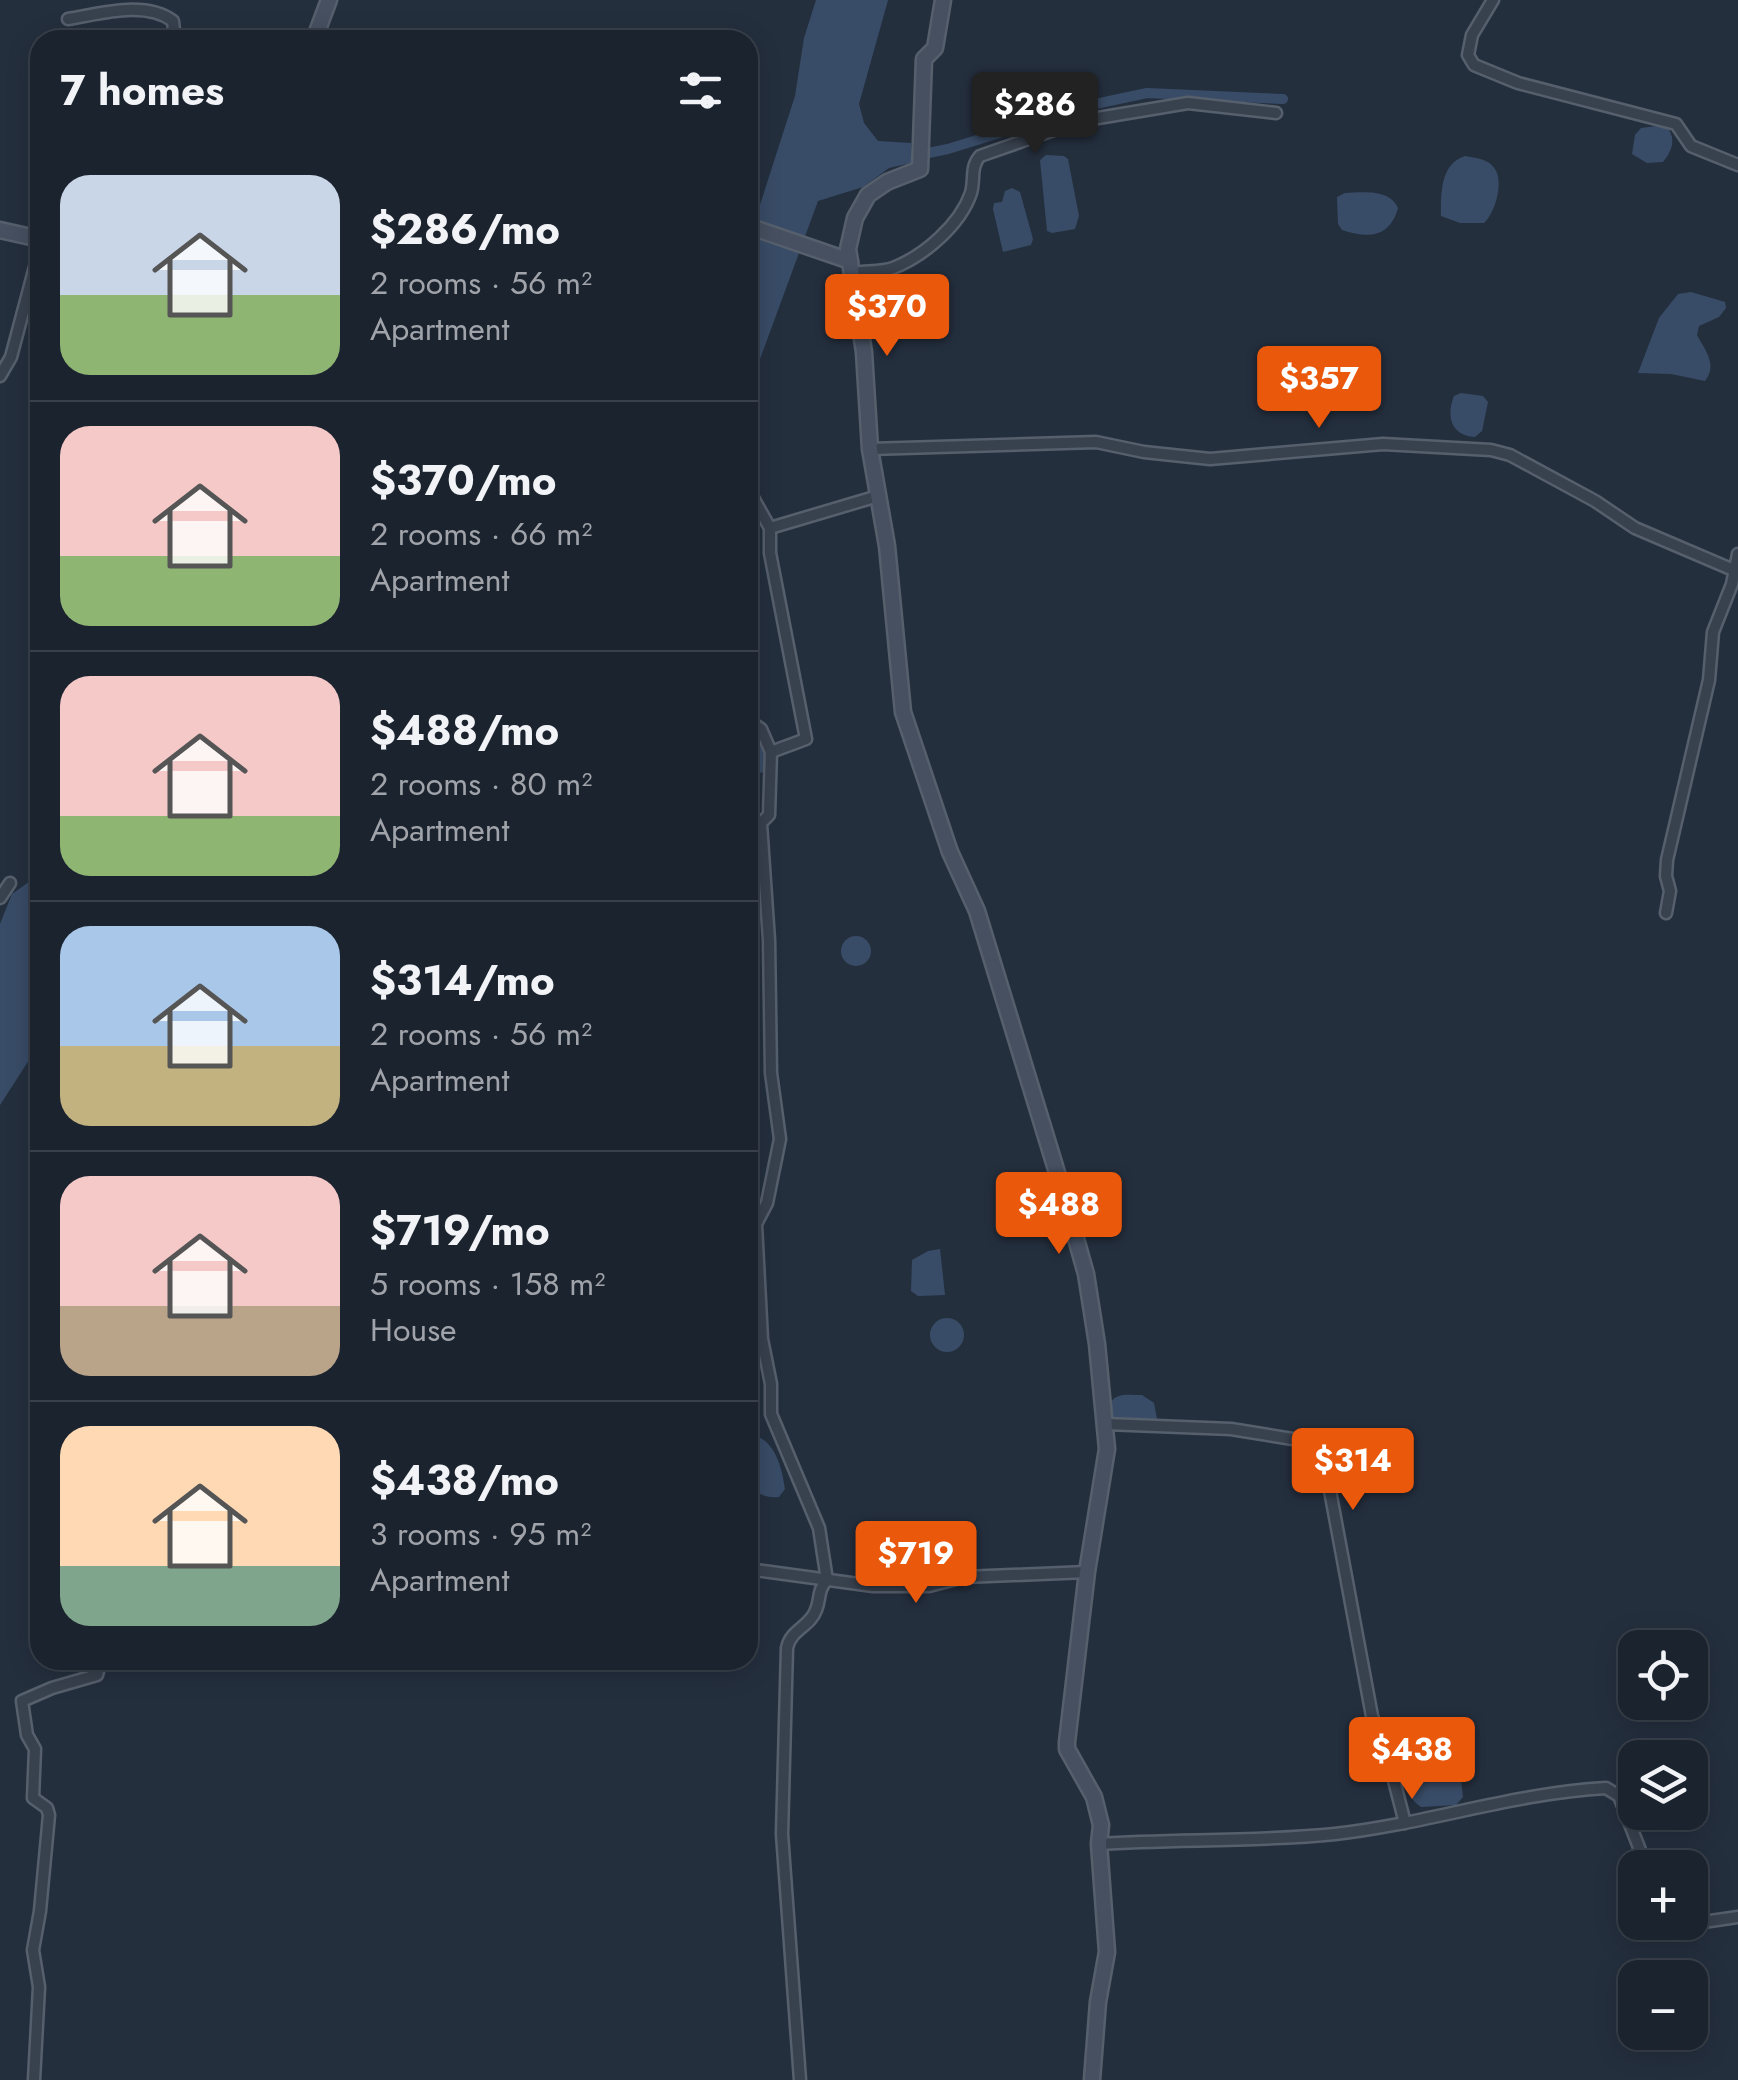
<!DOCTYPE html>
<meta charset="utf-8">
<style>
body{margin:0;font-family:Jost,sans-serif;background:#282f3a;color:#f1f3f6;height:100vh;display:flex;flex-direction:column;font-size:38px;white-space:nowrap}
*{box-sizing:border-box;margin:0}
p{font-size:32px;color:#a0a4aa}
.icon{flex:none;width:55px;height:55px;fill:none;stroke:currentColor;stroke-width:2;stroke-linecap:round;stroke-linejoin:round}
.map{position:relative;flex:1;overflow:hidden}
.drawer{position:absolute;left:30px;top:30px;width:728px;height:1640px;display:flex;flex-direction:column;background:#1b232e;border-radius:30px;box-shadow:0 5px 25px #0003,0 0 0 2px #39404a}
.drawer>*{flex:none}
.buttons{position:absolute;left:1618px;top:1630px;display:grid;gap:20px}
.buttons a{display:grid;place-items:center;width:90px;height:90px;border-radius:20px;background:#1b232e;box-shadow:0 5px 25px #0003,0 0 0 2px #39404a;font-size:50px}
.price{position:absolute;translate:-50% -85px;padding:0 22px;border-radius:10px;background:#ea580c;color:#fff;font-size:32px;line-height:65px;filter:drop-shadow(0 2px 5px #0008)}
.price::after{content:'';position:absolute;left:50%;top:60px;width:30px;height:22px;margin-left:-15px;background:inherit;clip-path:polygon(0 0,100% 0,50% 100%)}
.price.selected{background:#222;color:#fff}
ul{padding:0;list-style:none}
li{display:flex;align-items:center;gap:30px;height:250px;padding:0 30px}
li+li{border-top:2px solid #39404a}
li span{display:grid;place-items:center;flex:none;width:280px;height:200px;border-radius:30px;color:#555}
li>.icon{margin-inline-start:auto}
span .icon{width:120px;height:120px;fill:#fffc;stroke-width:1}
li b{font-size:42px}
h2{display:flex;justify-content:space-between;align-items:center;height:120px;padding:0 30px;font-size:42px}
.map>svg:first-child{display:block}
</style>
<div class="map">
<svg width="1738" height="2080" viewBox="0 0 1738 2080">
<rect width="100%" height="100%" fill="#242f3e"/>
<g fill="#394c67">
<polygon points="816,0 888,0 859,104 864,123 878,141 911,143 911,163 889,168 863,187 818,201 748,392 748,242 795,96 804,38"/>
<path d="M1657,126L1668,128C1676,140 1672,151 1663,162L1647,163L1632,154L1635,135L1641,128Z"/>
<polygon points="1046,155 1064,156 1068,159 1079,216 1075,229 1052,233 1047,231 1040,160"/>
<path d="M1465,156C1476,158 1489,159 1495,169C1504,183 1495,213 1484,223H1460L1441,216C1441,194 1440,164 1465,156Z"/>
<polygon points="1012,188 1020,192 1033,239 1031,245 1003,252 993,209 994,203 1002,202 1005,191"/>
<path d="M1345,193C1363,192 1390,189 1398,208C1390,237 1369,239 1342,230L1338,224L1337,197Z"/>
<path d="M1691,292L1725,302L1726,308L1719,317L1699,326L1697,335C1705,350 1718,365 1705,381L1671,374L1638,373L1659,318L1678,294Z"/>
<path d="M1461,393L1483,396L1488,402L1482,431L1475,437C1451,436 1446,416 1454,396Z"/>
<polygon points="758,733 766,749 767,772 748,774 748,734"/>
<polygon points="40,874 40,1043 0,1105 0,924 12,894"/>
<circle cx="856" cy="951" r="15"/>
<polygon points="940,1249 945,1295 918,1296 911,1291 912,1260 928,1251"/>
<circle cx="947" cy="1335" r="17"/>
<path d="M1142,1395L1154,1403L1157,1419L1114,1420L1110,1404C1115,1392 1130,1395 1142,1395Z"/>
<path d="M748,1433C775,1439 781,1464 785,1489L779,1497C741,1501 747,1458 748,1433Z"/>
<path d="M1448,1753L1460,1768L1463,1797L1456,1805L1421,1807C1405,1796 1403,1781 1410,1763Z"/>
</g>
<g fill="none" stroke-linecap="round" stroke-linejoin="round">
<polyline stroke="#394c67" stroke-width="10" points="899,159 948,149 1086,106 1147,93 1283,99"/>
<g stroke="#565f6c" stroke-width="15">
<g id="street">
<polyline points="1493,0 1472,35 1468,55 1474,65 1518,83 1676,124 1691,146 1738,165"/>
<path d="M68,19C100,14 145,0 173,21L175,40"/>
<path d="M854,273C867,271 882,272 893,268C924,256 960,225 971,193C975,179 970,167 980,156L1080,121L1188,103L1276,113"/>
<polyline points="0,376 11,357 40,248"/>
<polyline points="870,449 1096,442 1144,452 1210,459 1383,444 1491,450 1510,455 1595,501 1635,528 1738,572"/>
<polyline points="748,489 770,528"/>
<polyline points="748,720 761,729 771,752 806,739 770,553 770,528 878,496"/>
<path d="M771,752L769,815L761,823L769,940L771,1073L780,1139L767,1203L756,1224L762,1339L771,1384V1414L819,1528L827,1580C817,1591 821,1598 816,1610C810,1627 791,1629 787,1648L782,1834L800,2080"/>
<polyline points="0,898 10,883"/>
<polyline points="1666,913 1670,891 1666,876 1667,860 1709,680 1713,632 1732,584 1738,554"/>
<polyline points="1106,1424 1231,1429 1311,1442 1323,1453 1372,1716 1390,1765 1405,1823"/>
<polyline points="748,1569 873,1586 929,1586 964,1577 1087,1572"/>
<path d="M1099,1844C1177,1839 1257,1842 1335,1834C1426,1824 1514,1793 1606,1788L1619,1796L1647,1868"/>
<polyline points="1670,1922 1683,1925 1738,1917"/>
<polyline points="34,2080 39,1987 33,1950 40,1911 49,1815 47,1808 33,1798 35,1749 27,1735 22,1701 52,1688 97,1675 101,1660"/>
</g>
</g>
<g stroke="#565f6c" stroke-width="19">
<g id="secondary">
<polyline points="943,0 935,48 924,59 920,169 887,182 868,195 855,218 848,249 864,352 870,449 887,546 903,712 950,852 977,911 1062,1189 1086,1274 1097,1344 1107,1449 1087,1572 1067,1742 1067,1749 1094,1797 1101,1825 1099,1844 1107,1952 1098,2002 1092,2080"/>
<polyline points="314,40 329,0"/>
<polyline points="748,226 850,261"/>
<polyline points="0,230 40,239"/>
</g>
</g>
<use href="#street" stroke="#38414e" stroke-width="10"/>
<use href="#secondary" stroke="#465061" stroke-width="14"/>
</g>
</svg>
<div class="buttons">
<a><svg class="icon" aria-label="locate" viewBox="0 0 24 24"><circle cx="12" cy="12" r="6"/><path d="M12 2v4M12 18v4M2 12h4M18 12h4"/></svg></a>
<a><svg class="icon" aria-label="layers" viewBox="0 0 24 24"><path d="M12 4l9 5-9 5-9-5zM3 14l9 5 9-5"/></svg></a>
<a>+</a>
<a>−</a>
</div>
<b class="price selected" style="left:1035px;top:157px">$286</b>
<b class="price" style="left:887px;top:359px">$370</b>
<b class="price" style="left:1319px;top:431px">$357</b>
<b class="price" style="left:1059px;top:1257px">$488</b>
<b class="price" style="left:1353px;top:1513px">$314</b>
<b class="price" style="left:916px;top:1606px">$719</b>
<b class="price" style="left:1412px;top:1802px">$438</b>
<section class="drawer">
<h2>7 homes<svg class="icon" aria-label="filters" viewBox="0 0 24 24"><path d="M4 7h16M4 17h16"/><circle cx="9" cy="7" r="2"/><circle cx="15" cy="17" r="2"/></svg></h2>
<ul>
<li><span style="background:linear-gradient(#c9d6e8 60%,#8fb573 0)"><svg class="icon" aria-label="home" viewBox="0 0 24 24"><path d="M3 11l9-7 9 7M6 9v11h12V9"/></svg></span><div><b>$286/mo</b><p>2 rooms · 56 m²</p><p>Apartment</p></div></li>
<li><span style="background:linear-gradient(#f6c9c9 65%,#8fb573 0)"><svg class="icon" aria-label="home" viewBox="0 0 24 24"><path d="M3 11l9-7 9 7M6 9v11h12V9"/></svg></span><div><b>$370/mo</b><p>2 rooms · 66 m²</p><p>Apartment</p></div></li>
<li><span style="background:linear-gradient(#f6c9c9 70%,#8fb573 0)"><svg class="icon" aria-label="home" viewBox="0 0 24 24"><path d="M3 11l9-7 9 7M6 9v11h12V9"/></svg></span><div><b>$488/mo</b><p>2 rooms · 80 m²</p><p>Apartment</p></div></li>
<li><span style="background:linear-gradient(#a9c7e8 60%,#c2b280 0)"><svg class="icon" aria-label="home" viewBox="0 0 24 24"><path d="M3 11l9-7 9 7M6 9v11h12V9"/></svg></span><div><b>$314/mo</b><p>2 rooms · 56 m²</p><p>Apartment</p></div></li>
<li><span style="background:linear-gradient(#f6c9c9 65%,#b9a48a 0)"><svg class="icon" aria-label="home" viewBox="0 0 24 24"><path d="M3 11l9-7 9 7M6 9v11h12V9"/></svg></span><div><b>$719/mo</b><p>5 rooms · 158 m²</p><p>House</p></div></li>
<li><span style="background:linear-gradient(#ffd9b3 70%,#7fa58c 0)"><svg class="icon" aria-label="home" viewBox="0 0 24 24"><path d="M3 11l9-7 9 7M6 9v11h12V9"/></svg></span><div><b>$438/mo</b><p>3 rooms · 95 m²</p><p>Apartment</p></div></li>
</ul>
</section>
</div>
